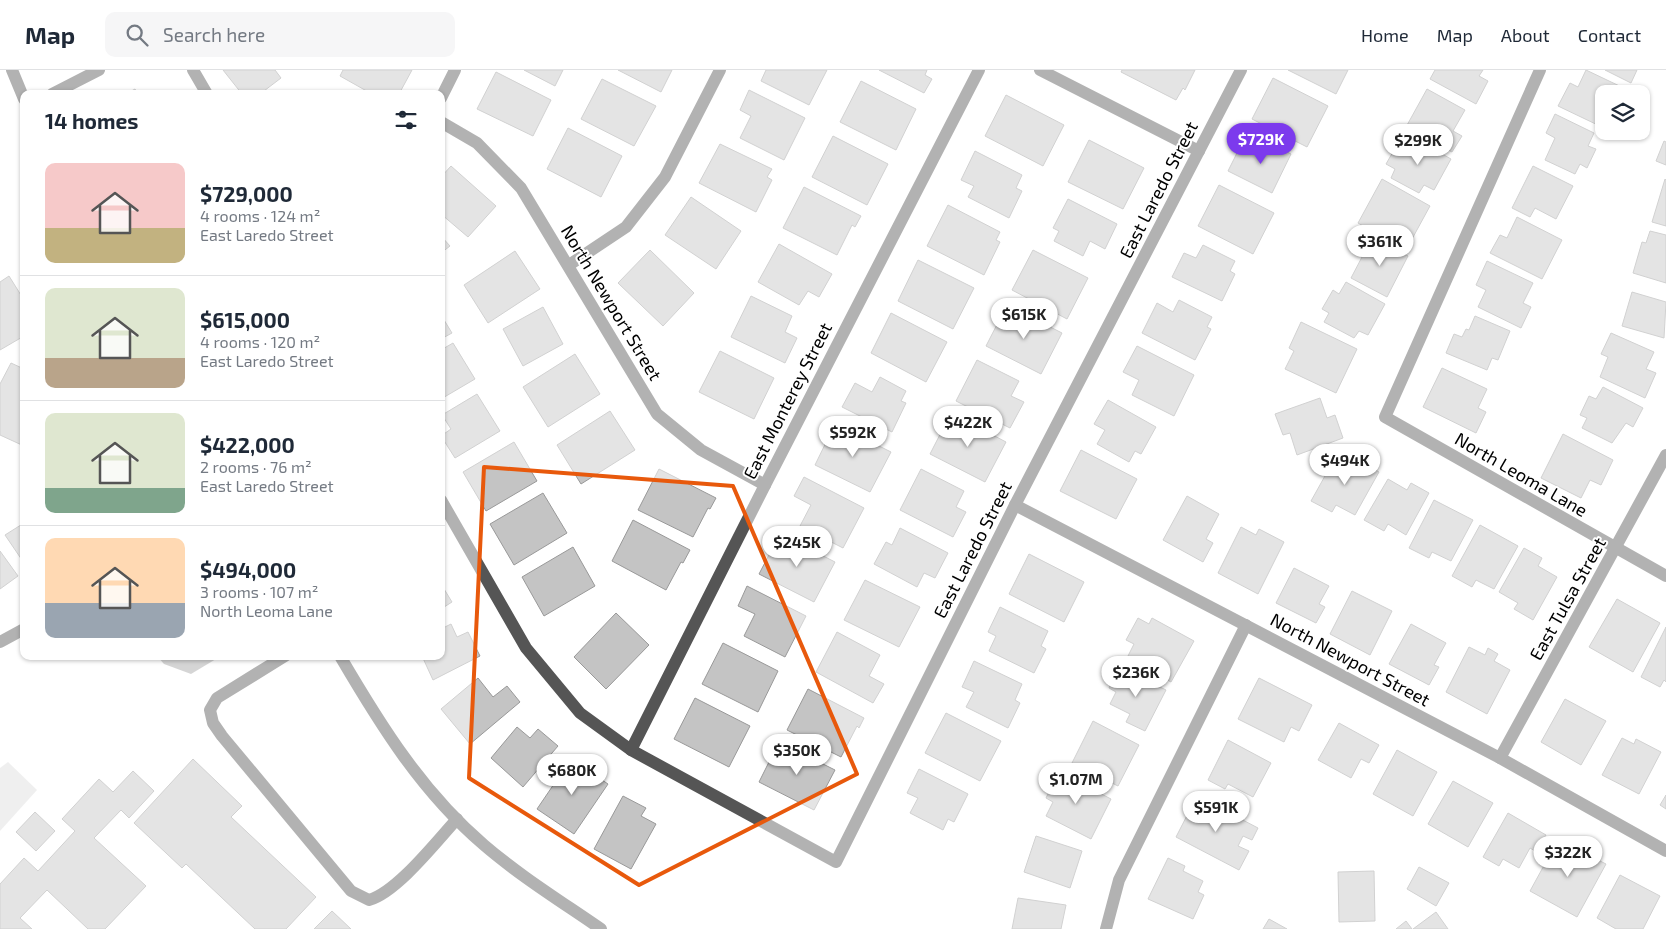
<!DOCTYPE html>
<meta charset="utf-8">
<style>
body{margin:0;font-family:"Exo 2",sans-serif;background:#f6f6f7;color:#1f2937;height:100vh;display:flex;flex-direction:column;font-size:19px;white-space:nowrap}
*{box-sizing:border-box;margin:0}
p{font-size:16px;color:#747a83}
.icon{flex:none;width:28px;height:28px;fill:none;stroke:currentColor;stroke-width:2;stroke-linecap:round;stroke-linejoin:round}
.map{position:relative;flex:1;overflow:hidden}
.side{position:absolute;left:20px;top:20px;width:425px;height:570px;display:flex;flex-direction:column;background:#fff;border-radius:10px;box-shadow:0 1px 4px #0004}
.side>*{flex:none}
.tools{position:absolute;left:1595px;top:15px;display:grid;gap:10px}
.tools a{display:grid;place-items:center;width:55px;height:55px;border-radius:10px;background:#fff;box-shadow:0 1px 4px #0004;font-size:25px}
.price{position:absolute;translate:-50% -42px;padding:0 11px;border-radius:18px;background:#fff;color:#222;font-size:16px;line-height:32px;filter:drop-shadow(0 1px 2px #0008)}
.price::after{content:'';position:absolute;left:50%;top:30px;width:15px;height:11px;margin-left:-8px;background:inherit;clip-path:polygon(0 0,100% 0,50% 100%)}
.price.active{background:#7c3aed;color:#fff}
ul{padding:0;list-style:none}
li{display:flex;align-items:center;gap:15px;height:125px;padding:0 25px}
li+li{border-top:1px solid #e0e1e3}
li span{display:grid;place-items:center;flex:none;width:140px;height:100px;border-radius:10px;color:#555}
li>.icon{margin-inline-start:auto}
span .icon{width:60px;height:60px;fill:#fffc;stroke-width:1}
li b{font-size:21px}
h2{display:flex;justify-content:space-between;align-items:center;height:60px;padding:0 25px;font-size:21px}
header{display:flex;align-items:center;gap:30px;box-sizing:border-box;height:70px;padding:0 25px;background:#fff;border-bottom:1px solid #e0e1e3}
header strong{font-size:24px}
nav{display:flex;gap:28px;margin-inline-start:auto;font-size:18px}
.search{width:350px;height:45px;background:#f6f6f7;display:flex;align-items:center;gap:12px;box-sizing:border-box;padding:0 18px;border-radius:10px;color:#747a83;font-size:19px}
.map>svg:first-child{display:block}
</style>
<header>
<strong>Map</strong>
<div class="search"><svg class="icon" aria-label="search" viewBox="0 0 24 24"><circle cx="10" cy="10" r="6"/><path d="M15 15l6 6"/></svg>Search here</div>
<nav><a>Home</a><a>Map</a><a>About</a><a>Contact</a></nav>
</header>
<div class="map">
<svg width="1666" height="859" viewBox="0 0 1666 859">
<rect width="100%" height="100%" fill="#fff"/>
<polygon fill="#dcdcdc" points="8,692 37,720 0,761 0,698"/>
<polygon fill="#a3a3a3" points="157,586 221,586 191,604 164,594"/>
<g fill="#c4c4c4" stroke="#999">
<polygon points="223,0 275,0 281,8 260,24 249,24 246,20 242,24"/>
<polygon points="343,0 412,0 399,24 372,24 340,6"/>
<polygon points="524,0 563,0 555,16"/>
<polygon points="618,0 672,0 661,22"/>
<polygon points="766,0 827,0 809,35 761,11"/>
<polygon points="879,0 927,0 925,5 932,9 924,23"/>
<polygon points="1122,0 1195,0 1185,20 1183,18 1176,30 1121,2"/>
<polygon points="1288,0 1348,0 1336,24"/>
<polygon points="1435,0 1483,0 1479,6 1488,11 1476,34 1430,9"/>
<polygon points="1586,0 1630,21 1628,24 1604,24 1604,58 1558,36 1570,13 1578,17"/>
<polygon points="1605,0 1637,0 1631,13"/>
<polygon points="496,2 551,30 533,66 477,39"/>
<polygon points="1273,8 1328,36 1307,77 1252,49"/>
<polygon points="602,9 656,36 634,76 581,49"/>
<polygon points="861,11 916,39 896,80 840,52"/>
<polygon points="135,19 138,24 126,24"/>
<polygon points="1427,19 1465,40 1453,61 1462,66 1452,82 1406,57"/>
<polygon points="749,20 805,48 784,90 740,68 751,46 740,40"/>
<polygon points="1006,25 1064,55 1043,96 985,66"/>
<polygon points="1555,44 1594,63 1588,76 1596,79 1587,98 1580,94 1575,104 1545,90 1555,68 1546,63"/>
<polygon points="568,58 622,86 601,127 547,99"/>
<polygon points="833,66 888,94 867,135 812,107"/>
<polygon points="1412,67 1451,89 1434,120 1424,115 1419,123 1391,108 1395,99 1386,94 1397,75 1405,79"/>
<polygon points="1258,68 1291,84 1272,123 1228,101 1240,77 1251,82"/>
<polygon points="1089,70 1144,98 1123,139 1068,112"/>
<polygon points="1664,71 1666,72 1666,95 1656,91"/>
<polygon points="720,74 772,99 767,107 772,110 756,142 699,113"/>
<polygon points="975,81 1022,105 1016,118 1022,121 1009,148 968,127 974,116 961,110"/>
<polygon points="451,96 496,136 468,167 441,144 441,107"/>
<polygon points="1533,96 1573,116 1556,149 1535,138 1530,147 1512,138"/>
<polygon points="1382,109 1430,136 1406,180 1358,153"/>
<polygon points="1665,109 1666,110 1666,156 1652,152"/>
<polygon points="1219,115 1274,143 1253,184 1198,156"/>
<polygon points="804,117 861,146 855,157 852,155 837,185 783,158"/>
<polygon points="691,127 741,161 716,199 665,165"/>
<polygon points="1068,129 1117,154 1105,179 1090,171 1083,186 1054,171 1059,161 1053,158"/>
<polygon points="948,135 1000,162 996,170 1000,172 984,205 927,176"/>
<polygon points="1517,147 1562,170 1542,209 1490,183 1500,165 1507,168"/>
<polygon points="1650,161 1666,165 1666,213 1633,203 1642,172 1646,173"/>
<polygon points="441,166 450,176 441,183"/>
<polygon points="1372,168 1408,186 1387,227 1351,208"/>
<polygon points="779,174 832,204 819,227 808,221 799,235 758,212"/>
<polygon points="1203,175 1235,191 1230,201 1235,204 1222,231 1172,207 1184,183 1196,188"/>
<polygon points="650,180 694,223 663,256 618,213"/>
<polygon points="1033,180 1088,208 1067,249 1012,220"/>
<polygon points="515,181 540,219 488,253 464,215"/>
<polygon points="918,190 974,218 953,259 898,231"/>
<polygon points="1487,191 1533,213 1523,233 1531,237 1521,258 1478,237 1486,220 1476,215"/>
<polygon points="9,206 24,230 24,266 0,280 0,212"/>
<polygon points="1346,212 1385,234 1368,265 1359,261 1354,268 1324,252 1329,243 1322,239 1333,220 1339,224"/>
<polygon points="1632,222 1666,232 1664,268 1622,256"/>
<polygon points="751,226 792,246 785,262 797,268 785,293 731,267"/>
<polygon points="1179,230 1212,247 1207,257 1211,259 1195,290 1142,263 1157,233 1173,242"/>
<polygon points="1007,235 1062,263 1041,304 986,276"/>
<polygon points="543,237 563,274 523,296 503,259"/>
<polygon points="891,243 947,272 926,312 871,283"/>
<polygon points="441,245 452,263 441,269"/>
<polygon points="1475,246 1510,261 1498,290 1492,288 1487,300 1446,283 1454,264 1462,267 1466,259 1469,260"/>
<polygon points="1301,252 1357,279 1336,323 1285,299 1294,281 1289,278"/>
<polygon points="1611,263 1654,282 1646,299 1656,303 1645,328 1600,307 1608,287 1601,284"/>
<polygon points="453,273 475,309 441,329 441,280"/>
<polygon points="1137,276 1194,305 1174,346 1132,325 1139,310 1123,302"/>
<polygon points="720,281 774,308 754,349 699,322"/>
<polygon points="575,284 600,324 548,357 523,317"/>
<polygon points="977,290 1019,311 1011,326 1024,332 1010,358 956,331"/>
<polygon points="11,293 24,299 24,376 0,365 0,314"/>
<polygon points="1442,298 1487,319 1478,338 1486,342 1476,363 1423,337"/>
<polygon points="880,307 906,321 901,331 906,333 892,362 842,337 855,313 872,322"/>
<polygon points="1603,317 1643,338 1633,357 1626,353 1612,373 1582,358 1587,348 1580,345 1589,326 1596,329"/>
<polygon points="477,324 500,361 455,388 441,366 451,359 442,345"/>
<polygon points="1320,328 1327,348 1335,345 1343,368 1297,385 1290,363 1283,365 1275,344"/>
<polygon points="1108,330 1156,357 1141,384 1135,381 1129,392 1097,374 1105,360 1094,354"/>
<polygon points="610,341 635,380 581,414 557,375"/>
<polygon points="951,343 1006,372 985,412 930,384"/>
<polygon points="835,354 891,382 870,422 815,395"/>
<polygon points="1563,364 1613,390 1601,415 1590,410 1581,428 1541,408"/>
<polygon points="514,372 537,411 486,441 463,402"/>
<polygon points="1081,380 1137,409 1116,449 1060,421"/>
<polygon points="1335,388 1353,398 1357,390 1379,402 1355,445 1336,435 1332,442 1311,431"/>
<polygon points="659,399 716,428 710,439 708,438 693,467 638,440"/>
<polygon points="921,399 964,421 956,437 966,442 953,467 900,440"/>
<polygon points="804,407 864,438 843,478 800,456 811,435 794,426"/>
<polygon points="1388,409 1407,420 1411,413 1429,423 1406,465 1388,454 1384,461 1364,450"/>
<polygon points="543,423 567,463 514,495 490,454"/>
<polygon points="1187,426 1219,444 1206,469 1213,473 1203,492 1163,470"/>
<polygon points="1434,430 1473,450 1451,491 1432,482 1429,488 1409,478"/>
<polygon points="633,450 690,480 683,493 681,492 666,520 612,491"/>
<polygon points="24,453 24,493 5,465"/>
<polygon points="1480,455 1518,476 1494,519 1476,510 1472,517 1452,506"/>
<polygon points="1241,457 1256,465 1259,459 1284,472 1258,524 1218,503"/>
<polygon points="900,458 948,483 935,508 924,503 917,517 874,494 886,472 892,475"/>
<polygon points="780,464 835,492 814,532 759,504"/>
<polygon points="573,477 595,516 544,546 522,507"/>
<polygon points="1524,478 1542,488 1538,496 1557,507 1533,550 1514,539 1518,533 1499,522"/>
<polygon points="0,481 18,506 0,519"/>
<polygon points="1029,484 1084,512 1064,552 1009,524"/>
<polygon points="1294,498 1329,516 1319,534 1325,537 1316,553 1276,533"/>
<polygon points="865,510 920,537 899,577 844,550"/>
<polygon points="441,514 452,532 441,539"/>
<polygon points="747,516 806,546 785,587 744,566 755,544 738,536"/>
<polygon points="1352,521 1392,541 1370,585 1330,564"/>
<polygon points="1617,529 1660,553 1633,602 1589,577"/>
<polygon points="1000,537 1048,561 1041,576 1046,579 1034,603 989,581 996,566 988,562"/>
<polygon points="616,543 649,575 606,619 574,587"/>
<polygon points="1138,548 1149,554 1152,548 1194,571 1171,612 1127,588 1134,574 1126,570"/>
<polygon points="451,554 457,567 468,562 480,586 433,610 422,586 441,586 441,559"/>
<polygon points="1411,554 1446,573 1434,595 1439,597 1429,615 1389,594"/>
<polygon points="1666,557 1666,612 1664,610 1660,617 1641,607"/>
<polygon points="837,562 880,585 869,606 884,614 873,633 816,602"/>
<polygon points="723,573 778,601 758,642 702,614"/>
<polygon points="1469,577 1485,585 1488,578 1498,584 1494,591 1510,600 1487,644 1446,622"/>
<polygon points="974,591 1022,614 1015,630 1020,633 1008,658 966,637 974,622 962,617"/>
<polygon points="1119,597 1166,620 1145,661 1126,652 1130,644 1110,634 1116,622 1109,618"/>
<polygon points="478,608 493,627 507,616 520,632 470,674 441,639"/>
<polygon points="1259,608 1312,635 1299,661 1291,657 1284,672 1238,649"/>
<polygon points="808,619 864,648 859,658 857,656 841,687 787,660"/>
<polygon points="695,628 750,656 729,697 674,669"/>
<polygon points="1565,629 1606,651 1581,695 1541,672"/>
<polygon points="946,643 1001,671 980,711 925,683"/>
<polygon points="1093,651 1139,675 1118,716 1072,693"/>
<polygon points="1339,653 1379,675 1369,693 1361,689 1351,708 1318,690"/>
<polygon points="517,657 530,668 538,659 558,676 523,717 491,688"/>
<polygon points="1622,668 1634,674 1636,669 1661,682 1639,724 1602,705"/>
<polygon points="1228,670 1271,693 1253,727 1228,714 1225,719 1208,710"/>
<polygon points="779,672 835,700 814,740 759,712"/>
<polygon points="1397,680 1437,702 1413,746 1373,724"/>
<polygon points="193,689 242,736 231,747 316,827 286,859 255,859 186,794 182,798 134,753"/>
<polygon points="571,689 608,714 574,764 537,739"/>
<polygon points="919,699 968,724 954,752 948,749 943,760 910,743 918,728 907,723"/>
<polygon points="133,701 154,721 129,748 121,740 94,768 146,816 105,859 88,859 47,820 20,848 32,859 0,859 0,814 24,788 38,801 75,761 62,749 99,709 113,722"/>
<polygon points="1059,702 1111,729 1091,769 1046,746 1053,732 1046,728"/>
<polygon points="1453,711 1493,733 1468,777 1428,754"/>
<polygon points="1666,725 1666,739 1660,735"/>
<polygon points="623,726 646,738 641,746 656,754 631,799 594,779"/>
<polygon points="1197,726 1258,758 1252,770 1243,766 1238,776 1249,781 1239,800 1176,767"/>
<polygon points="35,742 55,761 36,781 16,762"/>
<polygon points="1508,743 1546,765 1537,782 1530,778 1519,798 1503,789 1499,796 1483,787"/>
<polygon points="1036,766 1082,781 1070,818 1024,802"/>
<polygon points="1558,770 1606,794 1577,847 1530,821"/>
<polygon points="1168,788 1185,796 1183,801 1203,811 1198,822 1204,825 1193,849 1148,829"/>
<polygon points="1419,797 1449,813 1436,836 1407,819"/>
<polygon points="1374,801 1375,851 1339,852 1338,802"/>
<polygon points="1620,805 1660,826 1643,859 1616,859 1597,848"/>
<polygon points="1018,828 1066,835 1061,859 1012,859"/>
<polygon points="332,841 351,859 314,859"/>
<polygon points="1436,842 1448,859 1413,859"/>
<polygon points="1269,849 1287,859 1263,859"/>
<polygon points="1406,851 1412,859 1396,859"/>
</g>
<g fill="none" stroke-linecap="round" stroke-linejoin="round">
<g stroke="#555" stroke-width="12">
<polyline points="12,0 24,29"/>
<polyline points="193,0 207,24"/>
<polyline points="1040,0 1199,81"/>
<polyline points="1540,0 1385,347 1666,506"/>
<polyline points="52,24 99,0"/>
<polyline points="441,28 455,0"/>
<polyline points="441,52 477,73 521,118 657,344 701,380 765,415"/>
<polyline points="569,195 626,157 665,107 720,0"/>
<polyline points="441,430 526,578 580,643 631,680 836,792 1015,435 1241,0"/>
<polyline points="1015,435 1500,688 1666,781"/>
<polyline points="0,572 24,559"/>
<path d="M285,586L217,628L210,640L213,653L222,666L351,821L369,830C397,822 436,772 457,749"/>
<path d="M340,586C381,656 422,722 484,775C520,806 562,832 601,859"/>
<polyline points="631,680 765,415 979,0"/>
<polyline points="1500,688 1666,385"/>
<polyline points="1106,859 1119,810 1246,555"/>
</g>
</g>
<path d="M0 0H1666V859H0ZM484,397L733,416L857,704L639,815L469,708Z" fill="#fff" fill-opacity=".55" fill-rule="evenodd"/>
<path fill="none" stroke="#e8590c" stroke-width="4" stroke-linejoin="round" d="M484,397L733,416L857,704L639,815L469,708Z"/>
<g text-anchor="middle" stroke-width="4" stroke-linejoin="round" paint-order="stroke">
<g font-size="18" fill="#000" stroke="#fff">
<text transform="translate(1159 120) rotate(-63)" y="6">East Laredo Street</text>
<text transform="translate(611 233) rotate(59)" y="6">North Newport Street</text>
<text transform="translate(788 331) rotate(-63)" y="6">East Monterey Street</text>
<text transform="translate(1521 405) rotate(30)" y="6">North Leoma Lane</text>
<text transform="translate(973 480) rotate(-63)" y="6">East Laredo Street</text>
<text transform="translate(1568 529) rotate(-61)" y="6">East Tulsa Street</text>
<text transform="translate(1350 590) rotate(28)" y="6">North Newport Street</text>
</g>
</g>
</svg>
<div class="tools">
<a><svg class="icon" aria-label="layers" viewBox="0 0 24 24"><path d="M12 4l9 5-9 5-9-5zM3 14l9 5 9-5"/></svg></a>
</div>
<b class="price active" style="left:1261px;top:95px">$729K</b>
<b class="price" style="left:1418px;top:96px">$299K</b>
<b class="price" style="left:1380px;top:197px">$361K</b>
<b class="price" style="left:1024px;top:270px">$615K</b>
<b class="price" style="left:968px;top:378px">$422K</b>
<b class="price" style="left:853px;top:388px">$592K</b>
<b class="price" style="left:1345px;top:416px">$494K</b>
<b class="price" style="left:797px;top:498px">$245K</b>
<b class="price" style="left:1136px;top:628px">$236K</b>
<b class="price" style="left:797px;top:706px">$350K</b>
<b class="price" style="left:572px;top:726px">$680K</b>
<b class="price" style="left:1076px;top:735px">$1.07M</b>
<b class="price" style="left:1216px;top:763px">$591K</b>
<b class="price" style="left:1568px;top:808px">$322K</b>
<section class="side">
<h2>14 homes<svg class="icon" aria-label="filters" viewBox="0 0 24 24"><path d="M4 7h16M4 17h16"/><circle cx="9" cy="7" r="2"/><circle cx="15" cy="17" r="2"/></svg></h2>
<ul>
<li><span style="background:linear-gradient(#f6c9c9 65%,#c2b280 0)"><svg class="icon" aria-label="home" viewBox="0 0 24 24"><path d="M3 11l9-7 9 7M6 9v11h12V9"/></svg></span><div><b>$729,000</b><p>4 rooms · 124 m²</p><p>East Laredo Street</p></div></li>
<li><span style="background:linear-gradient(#dfe7d0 70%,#b9a48a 0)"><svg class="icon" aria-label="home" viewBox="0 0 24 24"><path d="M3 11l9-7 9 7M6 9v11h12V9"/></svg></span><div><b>$615,000</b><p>4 rooms · 120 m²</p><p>East Laredo Street</p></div></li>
<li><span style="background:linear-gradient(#dfe7d0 75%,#7fa58c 0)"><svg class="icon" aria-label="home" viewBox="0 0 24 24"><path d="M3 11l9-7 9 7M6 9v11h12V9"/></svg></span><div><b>$422,000</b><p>2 rooms · 76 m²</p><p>East Laredo Street</p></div></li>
<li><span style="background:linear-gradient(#ffd9b3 65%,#9aa5b1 0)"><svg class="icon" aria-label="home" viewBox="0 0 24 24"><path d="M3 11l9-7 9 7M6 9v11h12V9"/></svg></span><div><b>$494,000</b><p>3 rooms · 107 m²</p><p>North Leoma Lane</p></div></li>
</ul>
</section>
</div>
